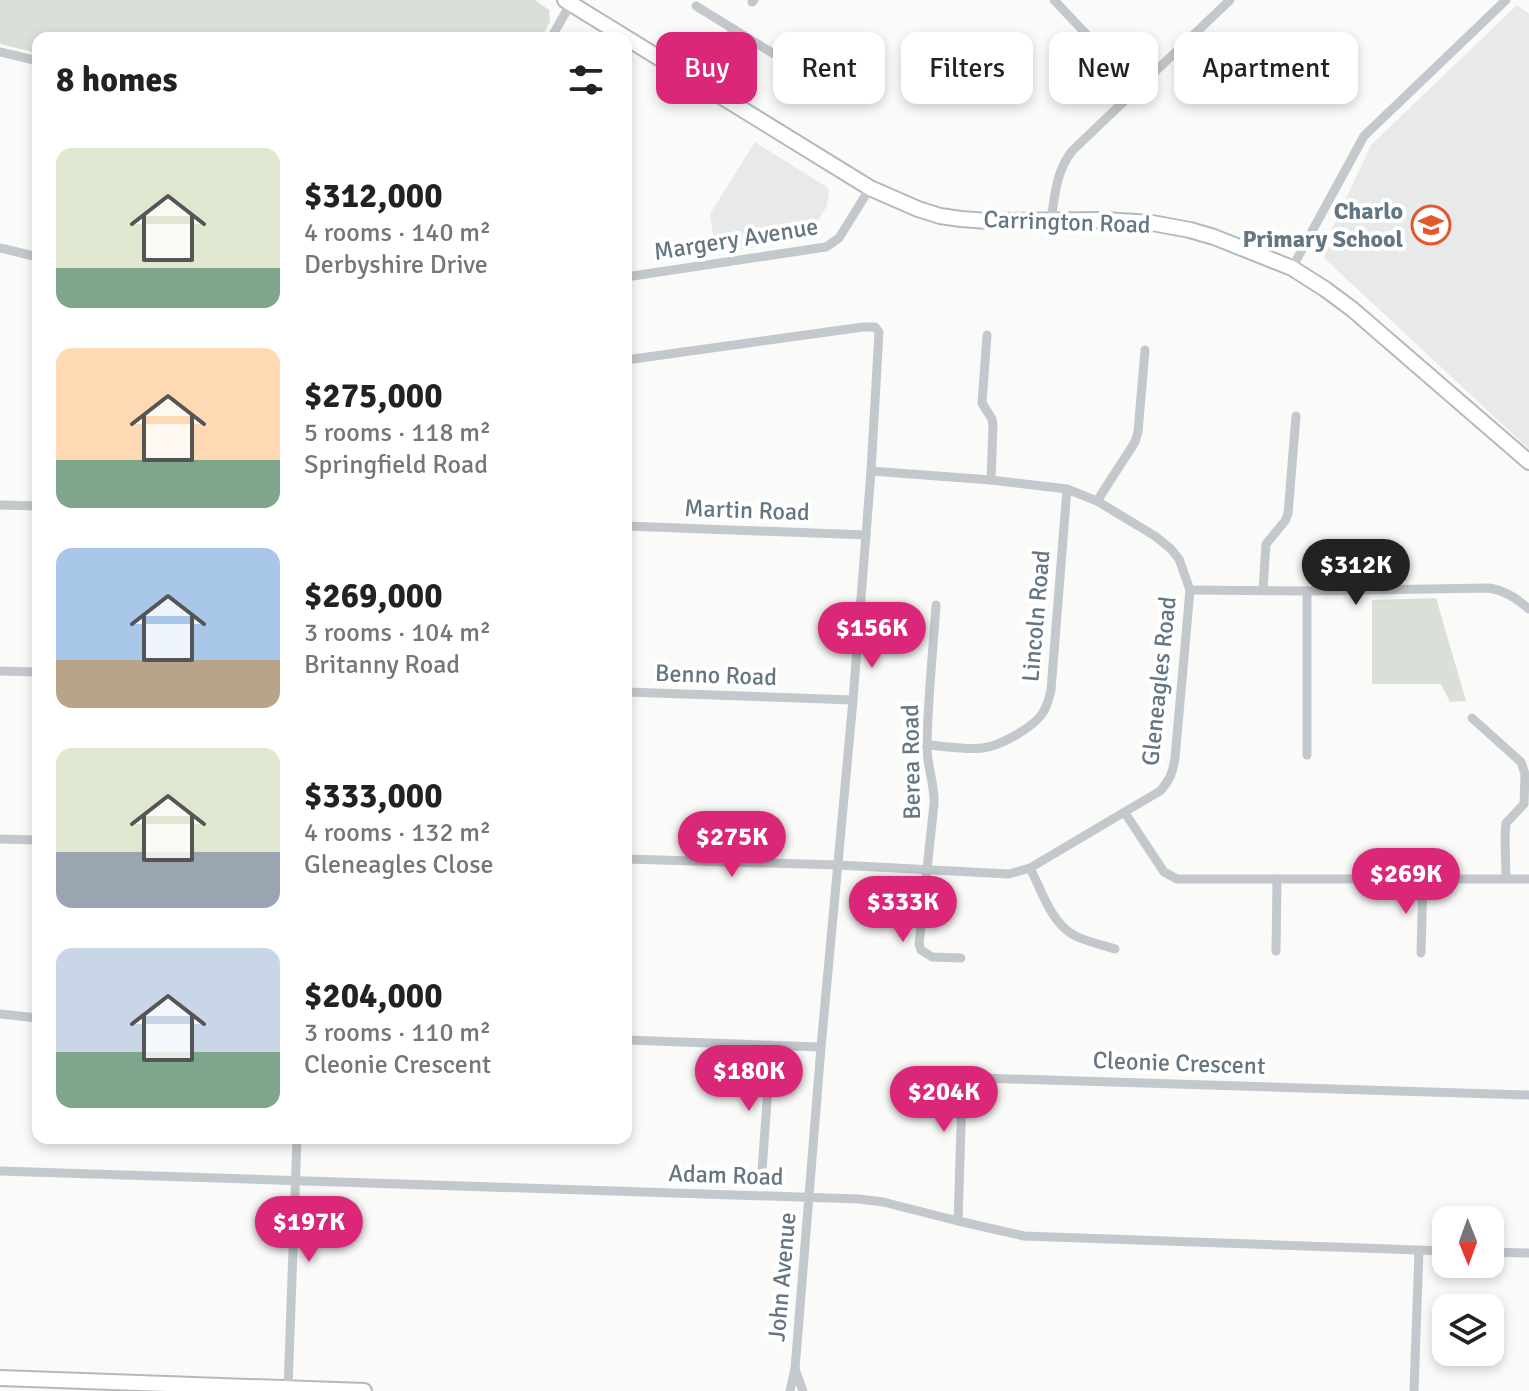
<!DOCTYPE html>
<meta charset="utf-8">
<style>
body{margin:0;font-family:Signika,sans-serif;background:#f2f2f2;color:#222;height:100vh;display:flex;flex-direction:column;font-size:30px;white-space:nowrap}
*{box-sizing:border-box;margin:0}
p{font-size:26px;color:#767676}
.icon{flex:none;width:44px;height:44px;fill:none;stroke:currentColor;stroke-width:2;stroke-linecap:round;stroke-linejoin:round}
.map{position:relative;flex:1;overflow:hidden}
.sheet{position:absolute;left:32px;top:32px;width:600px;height:1112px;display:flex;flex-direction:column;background:#fff;border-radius:16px;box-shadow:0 4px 12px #0003}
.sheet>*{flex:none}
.hud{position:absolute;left:656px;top:32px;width:752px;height:72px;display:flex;gap:16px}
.needle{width:52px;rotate:179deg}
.buttons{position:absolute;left:1432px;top:1206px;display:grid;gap:16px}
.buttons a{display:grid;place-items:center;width:72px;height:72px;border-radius:16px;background:#fff;box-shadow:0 4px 12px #0003;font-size:40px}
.price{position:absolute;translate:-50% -68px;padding:0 18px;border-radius:28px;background:#db2777;color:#fff;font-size:26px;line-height:52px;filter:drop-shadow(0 2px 4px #0008)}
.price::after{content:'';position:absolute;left:50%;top:48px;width:24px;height:18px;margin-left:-12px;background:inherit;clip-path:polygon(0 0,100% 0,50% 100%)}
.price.active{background:#222;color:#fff}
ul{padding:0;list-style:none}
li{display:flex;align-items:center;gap:24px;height:200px;padding:0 24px}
li span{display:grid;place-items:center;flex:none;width:224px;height:160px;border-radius:16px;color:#555}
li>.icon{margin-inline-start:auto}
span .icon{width:96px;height:96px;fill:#fffc;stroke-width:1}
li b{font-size:34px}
h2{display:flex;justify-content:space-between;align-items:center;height:96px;padding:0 24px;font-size:34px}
.chip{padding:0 28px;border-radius:16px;background:#fff;box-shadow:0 4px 12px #0003;font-size:28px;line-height:72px}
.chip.active{background:#db2777;color:#fff}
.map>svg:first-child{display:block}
</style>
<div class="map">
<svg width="1529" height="1391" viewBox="0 0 1529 1391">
<rect width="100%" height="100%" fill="#fafaf8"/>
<g fill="#e8e9e9">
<polygon points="1517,5 1529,14 1529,449 1325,259 1323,248 1371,145"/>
<polygon points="755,142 827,187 829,191 827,206 806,240 716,253 710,214"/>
</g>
<g fill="#dadfd7">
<polygon points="0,0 535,0 549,10 550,21 542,38 38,38 38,53 0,44"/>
<polygon points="1436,598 1466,701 1450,702 1441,684 1372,684 1372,600"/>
</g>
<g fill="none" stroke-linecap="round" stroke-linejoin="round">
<g stroke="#b3babf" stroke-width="18">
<g id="secondary">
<polyline points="565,0 870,188 918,209 940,216 961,219 988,221 1104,220 1152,223 1190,230 1214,237 1292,268 1325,289 1352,309 1529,462"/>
<polyline points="0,1378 364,1391"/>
</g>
</g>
<g stroke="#c3c8cc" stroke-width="9">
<polyline points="1054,0 1137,88"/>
<polyline points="752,2 754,0"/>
<polyline points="696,6 774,54"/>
<polyline points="551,38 571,3"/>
<polyline points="0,52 38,61"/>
<polyline points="700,83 734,29"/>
<path d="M1051,220C1055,194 1056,172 1072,151L1230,0"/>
<polyline points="0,248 38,257"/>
<polyline points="1292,268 1364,136 1506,0"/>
<polyline points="626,277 826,247 839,238 870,188"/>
<polyline points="987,335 982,403 992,419 993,426 991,480"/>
<polyline points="626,360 863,327 875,327 879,332 871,471 853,700 821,1047 795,1369 790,1391"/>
<polyline points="1097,501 1135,442 1138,432 1145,350"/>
<polyline points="0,505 38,506"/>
<polyline points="626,526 866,535"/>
<path d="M1190,590L1307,591L1489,588C1506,591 1516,598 1529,609"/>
<polyline points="1263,590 1266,544 1285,521 1288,514 1296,416"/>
<polyline points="1307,591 1307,755"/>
<path d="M936,605C933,651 928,697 927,743C926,765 935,783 934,804L919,944L921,950L932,957L961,958"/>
<polyline points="0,671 38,672"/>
<polyline points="626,692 853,700"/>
<polyline points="1472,718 1521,762 1525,774 1524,804 1506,823 1505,836 1506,878"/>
<path d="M926,745C945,746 965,750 983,748C1000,746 1032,728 1042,714C1047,707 1049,699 1051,690L1067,489"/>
<polyline points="1125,813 1164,872 1177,879 1529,879"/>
<polyline points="0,839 38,840"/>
<path d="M626,859L838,865L1009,874L1030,868L1160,791C1170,780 1173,772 1175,758L1190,590L1179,559L1171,549L1155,536L1097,501L1067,489L991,480L871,471"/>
<path d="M1030,868C1041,889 1051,922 1072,934C1085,942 1101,944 1115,949"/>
<polyline points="1276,951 1277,879"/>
<polyline points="1421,953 1423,879"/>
<polyline points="0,1014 38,1018"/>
<polyline points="626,1040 821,1047"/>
<polyline points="0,1171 859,1199 883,1202 958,1221 1024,1236 1446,1251"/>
<polyline points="762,1171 771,1045"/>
<polyline points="958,1221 962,1096 971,1082 981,1078 1529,1095"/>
<polyline points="1490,1252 1529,1253"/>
<polyline points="795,1369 803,1391"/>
<polyline points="288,1389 297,1138"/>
<polyline points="1414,1391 1419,1250"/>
</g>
<use href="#secondary" stroke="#fff" stroke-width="14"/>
</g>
<defs>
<g id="school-ring" transform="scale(2)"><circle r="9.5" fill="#fff" stroke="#e4572e" stroke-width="1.5"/><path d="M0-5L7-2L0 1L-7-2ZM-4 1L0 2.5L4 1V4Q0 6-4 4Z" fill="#e4572e"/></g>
</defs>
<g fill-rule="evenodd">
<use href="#school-ring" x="1431" y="225"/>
</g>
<g text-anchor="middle" stroke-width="8" stroke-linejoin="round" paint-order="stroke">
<g font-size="24" font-weight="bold" fill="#657683" stroke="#fff" text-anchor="end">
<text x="1403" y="219">Charlo<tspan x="1403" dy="28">Primary School</tspan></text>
</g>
<g font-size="24" fill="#657683" stroke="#fff">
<text transform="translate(1067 222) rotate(2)" y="8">Carrington Road</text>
<text transform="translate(736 239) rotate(-9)" y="8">Margery Avenue</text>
<text transform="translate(747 510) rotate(2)" y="8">Martin Road</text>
<text transform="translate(1036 616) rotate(-85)" y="8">Lincoln Road</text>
<text transform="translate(716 675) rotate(2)" y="8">Benno Road</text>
<text transform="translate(1159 681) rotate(-84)" y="8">Gleneagles Road</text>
<text transform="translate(911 762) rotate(-91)" y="8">Berea Road</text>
<text transform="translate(1179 1063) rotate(2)" y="8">Cleonie Crescent</text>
<text transform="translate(726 1175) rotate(2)" y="8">Adam Road</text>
<text transform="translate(782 1277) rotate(-85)" y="8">John Avenue</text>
</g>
</g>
</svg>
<div class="buttons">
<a><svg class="needle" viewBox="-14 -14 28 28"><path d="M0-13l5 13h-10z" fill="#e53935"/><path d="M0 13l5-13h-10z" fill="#767676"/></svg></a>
<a><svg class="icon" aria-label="layers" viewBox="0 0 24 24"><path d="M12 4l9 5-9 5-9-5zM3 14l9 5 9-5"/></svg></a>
</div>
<b class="price active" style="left:1356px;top:607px">$312K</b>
<b class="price" style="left:872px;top:670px">$156K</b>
<b class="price" style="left:732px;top:879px">$275K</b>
<b class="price" style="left:1406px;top:916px">$269K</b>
<b class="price" style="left:903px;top:944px">$333K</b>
<b class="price" style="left:749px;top:1113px">$180K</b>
<b class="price" style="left:944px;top:1134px">$204K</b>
<b class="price" style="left:309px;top:1264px">$197K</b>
<div class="hud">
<a class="chip active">Buy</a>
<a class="chip">Rent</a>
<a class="chip">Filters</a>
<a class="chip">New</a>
<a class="chip">Apartment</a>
</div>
<section class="sheet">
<h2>8 homes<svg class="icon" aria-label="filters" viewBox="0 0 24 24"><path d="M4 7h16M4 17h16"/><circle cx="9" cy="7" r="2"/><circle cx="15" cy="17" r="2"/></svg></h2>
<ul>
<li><span style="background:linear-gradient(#dfe7d0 75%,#7fa58c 0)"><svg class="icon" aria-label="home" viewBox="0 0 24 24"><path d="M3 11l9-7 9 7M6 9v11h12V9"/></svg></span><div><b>$312,000</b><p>4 rooms · 140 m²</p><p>Derbyshire Drive</p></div></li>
<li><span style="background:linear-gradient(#ffd9b3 70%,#7fa58c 0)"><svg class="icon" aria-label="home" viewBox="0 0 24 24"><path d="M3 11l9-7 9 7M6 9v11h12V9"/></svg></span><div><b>$275,000</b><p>5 rooms · 118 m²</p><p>Springfield Road</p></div></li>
<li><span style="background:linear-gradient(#a9c7e8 70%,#b9a48a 0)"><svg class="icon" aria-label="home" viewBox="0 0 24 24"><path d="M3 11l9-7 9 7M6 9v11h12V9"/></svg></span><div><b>$269,000</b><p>3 rooms · 104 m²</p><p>Britanny Road</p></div></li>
<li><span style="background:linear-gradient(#dfe7d0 65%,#9aa5b1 0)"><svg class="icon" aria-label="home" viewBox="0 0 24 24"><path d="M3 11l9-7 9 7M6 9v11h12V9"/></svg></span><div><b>$333,000</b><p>4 rooms · 132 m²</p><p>Gleneagles Close</p></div></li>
<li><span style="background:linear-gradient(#c9d6e8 65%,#7fa58c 0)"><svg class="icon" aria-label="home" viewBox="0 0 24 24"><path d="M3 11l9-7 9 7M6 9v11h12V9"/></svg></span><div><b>$204,000</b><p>3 rooms · 110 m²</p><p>Cleonie Crescent</p></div></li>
</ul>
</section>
</div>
